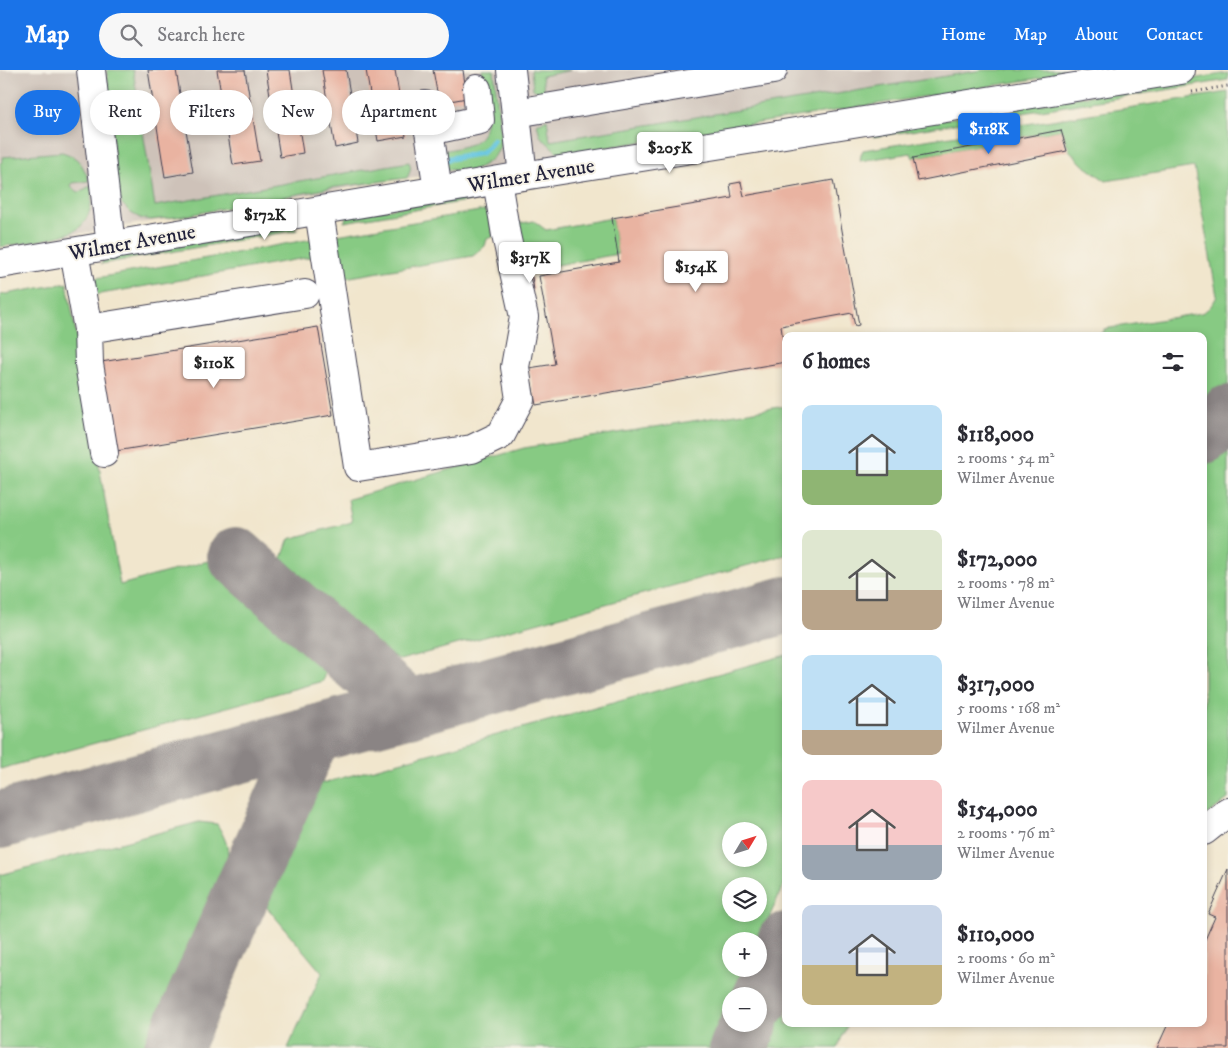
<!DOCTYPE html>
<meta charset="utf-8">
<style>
body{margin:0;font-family:"IM FELL DW Pica",serif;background:#f7f7f7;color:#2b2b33;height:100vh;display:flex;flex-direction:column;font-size:19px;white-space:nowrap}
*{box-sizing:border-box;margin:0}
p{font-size:16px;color:#7c7c81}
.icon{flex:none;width:28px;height:28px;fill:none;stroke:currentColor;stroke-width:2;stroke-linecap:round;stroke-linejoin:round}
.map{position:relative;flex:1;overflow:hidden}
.sheet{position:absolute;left:782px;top:262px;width:425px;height:695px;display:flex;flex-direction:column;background:#fff;border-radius:10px;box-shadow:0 2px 8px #0003}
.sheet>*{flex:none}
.guide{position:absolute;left:15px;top:20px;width:475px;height:45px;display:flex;gap:10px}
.needle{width:32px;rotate:52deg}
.tools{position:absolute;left:722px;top:752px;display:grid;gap:10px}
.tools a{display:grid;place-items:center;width:45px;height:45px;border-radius:50%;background:#fff;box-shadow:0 2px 8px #0003;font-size:25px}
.price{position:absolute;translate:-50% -42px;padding:0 11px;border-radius:5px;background:#fff;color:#222;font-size:16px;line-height:32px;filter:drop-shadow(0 1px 2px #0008)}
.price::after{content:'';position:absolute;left:50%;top:30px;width:15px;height:11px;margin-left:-8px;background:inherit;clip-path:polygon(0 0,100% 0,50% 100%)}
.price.on{background:#1a73e8;color:#fff}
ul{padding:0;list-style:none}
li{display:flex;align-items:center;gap:15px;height:125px;padding:0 20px}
li span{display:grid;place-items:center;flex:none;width:140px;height:100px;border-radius:10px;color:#555}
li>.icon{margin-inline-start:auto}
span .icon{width:60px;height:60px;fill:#fffc;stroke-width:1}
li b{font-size:21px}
h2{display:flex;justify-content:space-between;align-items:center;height:60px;padding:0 20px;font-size:21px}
.chip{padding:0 18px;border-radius:22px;background:#fff;box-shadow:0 2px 8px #0003;font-size:18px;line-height:45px}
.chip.on{background:#1a73e8;color:#fff}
header{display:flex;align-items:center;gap:30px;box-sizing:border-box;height:70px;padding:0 25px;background:#1a73e8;color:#fff}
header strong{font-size:24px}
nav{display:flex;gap:28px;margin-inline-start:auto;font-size:18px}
.search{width:350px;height:45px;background:#f7f7f7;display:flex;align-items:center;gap:12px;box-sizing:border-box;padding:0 18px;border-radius:28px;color:#7c7c81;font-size:19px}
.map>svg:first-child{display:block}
</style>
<header>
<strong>Map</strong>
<div class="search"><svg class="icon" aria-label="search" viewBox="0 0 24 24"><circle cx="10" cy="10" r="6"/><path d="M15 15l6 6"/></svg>Search here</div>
<nav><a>Home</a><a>Map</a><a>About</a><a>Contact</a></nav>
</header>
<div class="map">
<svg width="1228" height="978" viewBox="0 0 1228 978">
<rect width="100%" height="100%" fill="#f7f3e8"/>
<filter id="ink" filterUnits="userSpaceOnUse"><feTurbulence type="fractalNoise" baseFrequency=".02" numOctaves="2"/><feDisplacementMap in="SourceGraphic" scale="10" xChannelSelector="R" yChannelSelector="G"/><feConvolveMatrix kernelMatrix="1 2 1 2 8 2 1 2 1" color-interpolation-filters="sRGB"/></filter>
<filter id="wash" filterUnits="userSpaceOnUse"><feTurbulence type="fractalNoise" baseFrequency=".0096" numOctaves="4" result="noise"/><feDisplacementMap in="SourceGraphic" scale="20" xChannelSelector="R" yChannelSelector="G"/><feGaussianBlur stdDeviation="1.12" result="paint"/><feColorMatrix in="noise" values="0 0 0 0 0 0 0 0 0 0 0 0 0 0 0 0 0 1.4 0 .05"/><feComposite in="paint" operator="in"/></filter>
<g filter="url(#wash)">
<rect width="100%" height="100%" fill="#f1e6cd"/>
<polygon fill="#cec2b9" points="0,0 1086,0 565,84 468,101 407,108 0,177"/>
<g fill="#87ca83" stroke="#54765f" fill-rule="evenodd">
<path d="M107,0H133L155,136L409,92C412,98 410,102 407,108L330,118L184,146L151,150L140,148L131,143L122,134L117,123Z"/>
<path d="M482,0H494L501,67C500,71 501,75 499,79C494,90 478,100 467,101C460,101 453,100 446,99L439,82C450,79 463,78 473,73C496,62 485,20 482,0Z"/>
<polygon points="531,0 572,0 542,6 545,26 533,19"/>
<polygon points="983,0 1076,0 1072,3 565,84 556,81 540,66 537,53 540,53 547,49 550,71"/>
<polygon points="1228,3 1228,10 873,67 878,60"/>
<path d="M1228,22V316L1204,336V266H1093L1104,262V259L1201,243C1209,240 1213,234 1217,226L1194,97L1106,111L1082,94L1070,81L1061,60L913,88L911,83L860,91L861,85L863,80Z"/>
<path d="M62,82C79,87 83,95 89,111L73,113L71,115L73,119L79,122L85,120L86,118L91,116C92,131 92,145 80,157C70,168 17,174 0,177V122H2L0,93L2,92V87Z"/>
<polygon points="468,126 473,130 344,152 347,146"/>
<polygon points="485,140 489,145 493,167 487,169 485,176 473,186 339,209 334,171 337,165"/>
<polygon points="612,148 618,184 524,201 516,154 534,151 546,160"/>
<polygon points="291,156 297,160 101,194 106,186"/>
<polygon points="312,169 317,186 95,225 91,209"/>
<polygon points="67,213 120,515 208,491 326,595 323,611 0,699 0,225"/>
<polygon points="786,336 786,485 400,590 381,578 282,488 289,469 352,452 348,429 349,429 524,378"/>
<polygon points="1228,350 1228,729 1204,747 1204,370"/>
<path d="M786,585V809L759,871H731V899H746L734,926H731V933L711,978H288L322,903L265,835L320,714ZM731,761H759V789H731ZM731,816H759V844H731Z"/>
<path d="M199,752L217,754C232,780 229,783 221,811L144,978H0V805Z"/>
<polygon points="786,930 786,954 848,954 837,978 765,978"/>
</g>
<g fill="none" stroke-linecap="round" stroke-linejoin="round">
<polyline stroke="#62c5e0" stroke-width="6" points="441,90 481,83 489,76 493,70"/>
<g stroke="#8a8484" stroke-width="58">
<polyline points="1204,365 1228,344"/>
<polyline points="236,486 409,639"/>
<polyline points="0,750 786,535"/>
<polyline points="759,933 786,871"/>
<polyline points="173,978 312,665"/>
<polyline points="738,978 749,954"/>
</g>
</g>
<g id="blocks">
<g fill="#e9b3a1">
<polygon points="148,0 176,0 193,102 165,107"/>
<polygon points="217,0 245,0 260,91 233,95"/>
<polygon points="266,0 290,0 303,83 280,87"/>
<polygon points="322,0 346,0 358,73 335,78"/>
<polygon points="366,0 395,0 406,66 378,71"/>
<polygon points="433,0 463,0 467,28 439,33"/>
<polygon points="1061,60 1067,81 918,111 913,88"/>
<polygon points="833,110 859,255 855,256 852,243 781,256 786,292 536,335 529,298 555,294 539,206 619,192 612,148 732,128 730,114 741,112 744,126"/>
<polygon points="532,207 534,220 528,221 525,208"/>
<polygon points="318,257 333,345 110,382 95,293"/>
<polygon points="1228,799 1228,978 1157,978 1168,954 1204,954 1204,872 1215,847 1208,844"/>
</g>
</g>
</g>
<g filter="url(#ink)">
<use href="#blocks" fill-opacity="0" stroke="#413f51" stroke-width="1"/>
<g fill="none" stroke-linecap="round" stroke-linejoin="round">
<g stroke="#413f51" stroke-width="30">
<g id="minor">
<polyline points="91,0 111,176"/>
<polyline points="511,0 523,106"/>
<polyline points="425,35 438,120"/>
<polyline points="516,43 773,0"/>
<polyline points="429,61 480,50 477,19"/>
<polyline points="319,141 358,397 472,379 501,365 520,329 515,297 524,247 506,165 497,111"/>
<polyline points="74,182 88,259 305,224"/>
<polyline points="0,194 523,106 1181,0"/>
<polyline points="88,259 89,294 104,383"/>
<polyline points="1204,761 1228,742"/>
</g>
</g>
<polyline stroke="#413f51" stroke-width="3" stroke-dasharray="1 4" stroke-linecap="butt" points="1192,22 1228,16"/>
<use href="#minor" stroke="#fff" stroke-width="28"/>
</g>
</g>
<g text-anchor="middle" stroke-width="4" stroke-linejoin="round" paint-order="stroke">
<g font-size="21" fill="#22223b" stroke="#f7f3e8">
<text transform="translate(531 105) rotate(-9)" y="7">Wilmer Avenue</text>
<text transform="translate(132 172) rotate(-10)" y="7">Wilmer Avenue</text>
</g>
</g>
</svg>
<div class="tools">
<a><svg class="needle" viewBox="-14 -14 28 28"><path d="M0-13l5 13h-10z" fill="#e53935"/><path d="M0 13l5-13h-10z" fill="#7c7c81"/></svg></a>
<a><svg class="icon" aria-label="layers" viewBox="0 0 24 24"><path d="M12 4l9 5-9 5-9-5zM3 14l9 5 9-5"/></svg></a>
<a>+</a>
<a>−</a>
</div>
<b class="price on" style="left:989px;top:85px">$118K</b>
<b class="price" style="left:670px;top:104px">$205K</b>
<b class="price" style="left:265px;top:171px">$172K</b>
<b class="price" style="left:530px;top:214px">$317K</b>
<b class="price" style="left:696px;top:223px">$154K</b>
<b class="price" style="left:214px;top:319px">$110K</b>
<div class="guide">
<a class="chip on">Buy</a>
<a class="chip">Rent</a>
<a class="chip">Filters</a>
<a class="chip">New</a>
<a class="chip">Apartment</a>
</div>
<section class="sheet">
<h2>6 homes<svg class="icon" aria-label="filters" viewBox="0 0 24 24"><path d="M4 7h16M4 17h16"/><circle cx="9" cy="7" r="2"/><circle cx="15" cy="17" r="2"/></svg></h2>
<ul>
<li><span style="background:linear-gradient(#bfe0f5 65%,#8fb573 0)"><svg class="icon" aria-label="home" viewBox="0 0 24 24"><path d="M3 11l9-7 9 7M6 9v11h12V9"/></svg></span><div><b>$118,000</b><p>2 rooms · 54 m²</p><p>Wilmer Avenue</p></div></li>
<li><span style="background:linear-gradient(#dfe7d0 60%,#b9a48a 0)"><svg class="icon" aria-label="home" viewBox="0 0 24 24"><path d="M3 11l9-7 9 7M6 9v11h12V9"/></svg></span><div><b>$172,000</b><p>2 rooms · 78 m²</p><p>Wilmer Avenue</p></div></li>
<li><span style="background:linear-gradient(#bfe0f5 75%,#b9a48a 0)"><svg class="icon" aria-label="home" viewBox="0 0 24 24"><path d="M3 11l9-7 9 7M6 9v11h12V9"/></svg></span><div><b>$317,000</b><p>5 rooms · 168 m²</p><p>Wilmer Avenue</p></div></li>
<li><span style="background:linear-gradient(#f6c9c9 65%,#9aa5b1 0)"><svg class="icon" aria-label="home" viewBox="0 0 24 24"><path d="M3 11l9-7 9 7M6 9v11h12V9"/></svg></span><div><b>$154,000</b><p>2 rooms · 76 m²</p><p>Wilmer Avenue</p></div></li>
<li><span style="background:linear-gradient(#c9d6e8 60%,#c2b280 0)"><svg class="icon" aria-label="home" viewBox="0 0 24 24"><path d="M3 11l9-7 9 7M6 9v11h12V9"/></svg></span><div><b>$110,000</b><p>2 rooms · 60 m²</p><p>Wilmer Avenue</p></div></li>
</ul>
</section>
</div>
